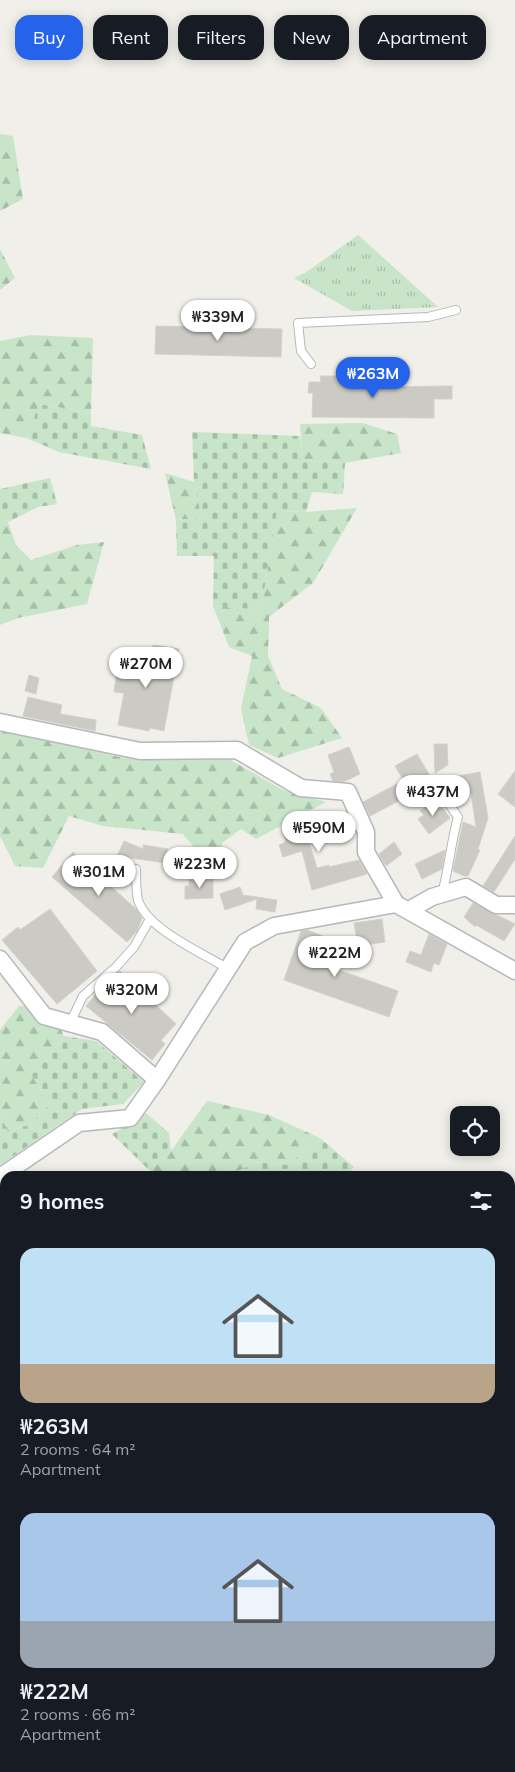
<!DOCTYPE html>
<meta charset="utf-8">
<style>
body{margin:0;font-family:Mulish,sans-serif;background:#242831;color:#f1f3f6;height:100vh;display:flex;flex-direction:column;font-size:19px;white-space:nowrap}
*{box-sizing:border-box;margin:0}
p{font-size:16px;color:#9ea1a6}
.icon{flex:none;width:28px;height:28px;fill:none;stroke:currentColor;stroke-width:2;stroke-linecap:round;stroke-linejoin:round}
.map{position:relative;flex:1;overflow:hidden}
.sheet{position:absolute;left:0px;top:1171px;width:515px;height:601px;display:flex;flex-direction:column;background:#171b24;border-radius:15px 15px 0 0;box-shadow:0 2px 12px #0003}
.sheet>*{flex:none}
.guide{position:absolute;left:15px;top:15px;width:485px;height:45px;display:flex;gap:10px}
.tools{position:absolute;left:450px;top:1106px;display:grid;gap:10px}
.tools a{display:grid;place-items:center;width:50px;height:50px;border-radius:10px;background:#171b24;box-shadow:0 2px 12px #0003;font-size:25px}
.price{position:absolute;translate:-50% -42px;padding:0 11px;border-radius:18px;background:#fff;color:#222;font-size:16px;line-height:32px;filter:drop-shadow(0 1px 2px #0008)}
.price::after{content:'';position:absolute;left:50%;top:30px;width:15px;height:11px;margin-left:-8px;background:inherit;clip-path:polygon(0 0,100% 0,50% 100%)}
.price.selected{background:#2563eb;color:#fff}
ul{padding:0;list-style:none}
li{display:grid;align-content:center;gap:10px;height:265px;padding:0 20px}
li span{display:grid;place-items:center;height:155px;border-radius:15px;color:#555}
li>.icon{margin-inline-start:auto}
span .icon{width:90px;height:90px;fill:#fffc;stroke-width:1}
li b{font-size:21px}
h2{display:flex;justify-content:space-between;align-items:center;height:60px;padding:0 20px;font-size:21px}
.tag{padding:0 18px;border-radius:15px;background:#171b24;box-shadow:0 2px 12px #0003;font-size:18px;line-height:45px}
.tag.selected{background:#2563eb;color:#fff}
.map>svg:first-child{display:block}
</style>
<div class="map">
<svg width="515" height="1772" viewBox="0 0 515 1772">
<defs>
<pattern id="grass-tufts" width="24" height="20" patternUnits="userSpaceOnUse" patternTransform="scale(1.25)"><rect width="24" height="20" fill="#c8e5c9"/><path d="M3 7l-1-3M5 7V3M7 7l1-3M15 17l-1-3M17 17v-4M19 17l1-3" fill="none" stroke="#a6bda7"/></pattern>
<pattern id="forest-firs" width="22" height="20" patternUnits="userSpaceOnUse" patternTransform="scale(1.25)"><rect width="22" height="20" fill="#c8e5c9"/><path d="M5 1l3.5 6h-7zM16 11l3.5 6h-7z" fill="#a6bda7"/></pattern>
<pattern id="cemetery-stones" width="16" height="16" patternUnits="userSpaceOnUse" patternTransform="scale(1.25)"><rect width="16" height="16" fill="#c8e5c9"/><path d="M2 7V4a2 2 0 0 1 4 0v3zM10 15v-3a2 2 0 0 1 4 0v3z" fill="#a6bda7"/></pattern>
</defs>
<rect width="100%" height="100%" fill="#f0efe9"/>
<g fill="url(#grass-tufts)">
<polygon points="358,235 438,307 352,311 294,278 308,271"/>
<polygon points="5,1321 5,1398 0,1397 0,1332"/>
</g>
<g fill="url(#forest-firs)">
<polygon points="0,134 13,136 23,199 0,211"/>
<polygon points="0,249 15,278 0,290"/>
<polygon points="30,335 93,338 91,413 40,404 27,438 0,433 0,341"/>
<polygon points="363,423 397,434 401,453 345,463 303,460 300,424"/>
<polygon points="165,473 194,482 202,518 176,520"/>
<polygon points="357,508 313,583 269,617 268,656 282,689 321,708 342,738 278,758 249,745 241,709 252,656 229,647 213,606 261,610 277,511 306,512"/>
<polygon points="0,518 8,522 16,545 31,560 77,545 104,542 87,604 18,618 0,625"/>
<polygon points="0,729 124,758 229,759 283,790 326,802 256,839 241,829 222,843 226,868 197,851 183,834 103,826 69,816 43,868 15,866 0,836"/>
<polygon points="48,1005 64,1036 47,1059 30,1073 50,1104 31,1124 8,1132 0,1114 0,1030 19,1006"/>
<polygon points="207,1101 269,1115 320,1138 288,1165 260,1162 225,1176 157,1176 148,1169 171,1151"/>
<polygon points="5,1504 5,1617 0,1614 0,1506"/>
</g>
<g fill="url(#cemetery-stones)">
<polygon points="39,404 91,413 91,426 142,435 151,469 59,452 27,438"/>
<polygon points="192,432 300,436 304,460 345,463 343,494 312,492 306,512 277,511 261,610 213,606 214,556 177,556 176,520 202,518 194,482"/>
<polygon points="50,478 57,504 38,507 8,522 0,518 0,489"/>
<polygon points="64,1036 96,1041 144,1082 123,1104 82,1109 0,1165 0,1114 8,1132 31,1124 50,1104 30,1073 47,1059"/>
<polygon points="146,1113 169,1133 171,1151 148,1169 112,1134"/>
<polygon points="320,1138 354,1167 346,1176 225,1176 260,1162 288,1165"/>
</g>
<g fill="#cccac5" stroke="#d4d1c7">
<polygon points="156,326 282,329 281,357 155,354"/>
<polygon points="320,376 371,376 372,387 452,386 452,399 434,399 434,418 312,417 313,393 308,393 309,382 321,382"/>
<polygon points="153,645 179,649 164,731 150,728 149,731 118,725 124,693 114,692 119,657 150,661"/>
<polygon points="29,675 39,678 36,694 25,691"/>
<polygon points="28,697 62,705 60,714 96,720 95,731 23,716"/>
<polygon points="434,744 447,744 448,765 435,773"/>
<polygon points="349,747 360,774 343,782 333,781 330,774 334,772 328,755"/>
<polygon points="417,754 430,776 408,788 395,766"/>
<polygon points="515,771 515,807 498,794"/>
<polygon points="480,772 488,818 478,849 480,850 468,876 464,876 453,871 463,822 476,827 471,793 450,796 447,778"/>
<polygon points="397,784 404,798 370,816 363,802"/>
<polygon points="436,799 450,818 429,834 418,819 424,815 420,811"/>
<polygon points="332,813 338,832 309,842 317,868 329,865 329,867 359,860 367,874 312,890 302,851 283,857 279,845 286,842 283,831"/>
<polygon points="515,836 515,859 494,892 483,886"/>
<polygon points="124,841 143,849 143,845 168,849 166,863 117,856"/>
<polygon points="394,842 402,854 386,866 379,854"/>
<polygon points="445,850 442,869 422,879 415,864"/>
<polygon points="73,852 136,909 142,918 137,931 127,942 52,877"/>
<polygon points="213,879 213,898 185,899 185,886 189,886 189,880"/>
<polygon points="240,887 243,895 277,900 275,912 256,909 257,899 225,910 220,894"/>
<polygon points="473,903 515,924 504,941 476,925 475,927 464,917"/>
<polygon points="50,909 97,971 57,1004 2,940 18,927 20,930"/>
<polygon points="382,919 385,942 358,946 354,923"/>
<polygon points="307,930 328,938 319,963 398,991 389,1017 284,980 301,931"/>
<polygon points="429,934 447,944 439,965 434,963 431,972 406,962 410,951 421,955"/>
<polygon points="120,971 176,1024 161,1040 165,1044 152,1060 86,1006 103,986"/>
</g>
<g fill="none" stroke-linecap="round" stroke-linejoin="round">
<g stroke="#b5b8bb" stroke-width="10">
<g id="lane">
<polyline points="311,364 301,351 298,323 428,317 456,310"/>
<path d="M136,869C136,879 136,891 138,900C147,929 202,953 227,968"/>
<path d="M442,894C449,868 451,842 458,817L449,804"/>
<polyline points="70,1023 83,996 116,967 134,947 150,919"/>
</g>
</g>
<g stroke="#b5b8bb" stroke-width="19">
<g id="street">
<polyline points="0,722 140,751 237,750 301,788 348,792 366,832 366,852 396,904"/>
<polyline points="409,910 432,897 466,887 496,905 515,905"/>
<polyline points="0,959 44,1016 102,1032 157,1080"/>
<polyline points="0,1177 79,1123 130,1118 157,1080 245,942 274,926 396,904 515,971"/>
</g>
</g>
<use href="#lane" stroke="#fff" stroke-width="8"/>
<use href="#street" stroke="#fff" stroke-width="16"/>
</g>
</svg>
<div class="tools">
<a><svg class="icon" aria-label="locate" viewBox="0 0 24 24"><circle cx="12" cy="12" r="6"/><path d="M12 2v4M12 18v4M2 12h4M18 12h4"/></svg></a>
</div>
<b class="price" style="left:218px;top:342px">₩339M</b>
<b class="price selected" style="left:373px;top:399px">₩263M</b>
<b class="price" style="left:146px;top:689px">₩270M</b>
<b class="price" style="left:433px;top:817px">₩437M</b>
<b class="price" style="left:319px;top:853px">₩590M</b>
<b class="price" style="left:200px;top:889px">₩223M</b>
<b class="price" style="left:99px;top:897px">₩301M</b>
<b class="price" style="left:335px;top:978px">₩222M</b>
<b class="price" style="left:132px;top:1015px">₩320M</b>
<div class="guide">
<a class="tag selected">Buy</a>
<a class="tag">Rent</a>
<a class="tag">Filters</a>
<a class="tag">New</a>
<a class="tag">Apartment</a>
</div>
<section class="sheet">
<h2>9 homes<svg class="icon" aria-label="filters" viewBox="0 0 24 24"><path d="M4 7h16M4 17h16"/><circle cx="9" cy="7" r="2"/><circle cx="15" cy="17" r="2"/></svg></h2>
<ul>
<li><span style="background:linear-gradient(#bfe0f5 75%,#b9a48a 0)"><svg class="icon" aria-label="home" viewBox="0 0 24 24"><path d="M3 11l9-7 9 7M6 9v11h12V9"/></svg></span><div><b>₩263M</b><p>2 rooms · 64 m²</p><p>Apartment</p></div></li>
<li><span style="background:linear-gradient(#a9c7e8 70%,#9aa5b1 0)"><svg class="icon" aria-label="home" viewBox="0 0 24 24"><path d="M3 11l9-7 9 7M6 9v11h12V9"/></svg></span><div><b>₩222M</b><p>2 rooms · 66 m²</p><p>Apartment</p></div></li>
</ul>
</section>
</div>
